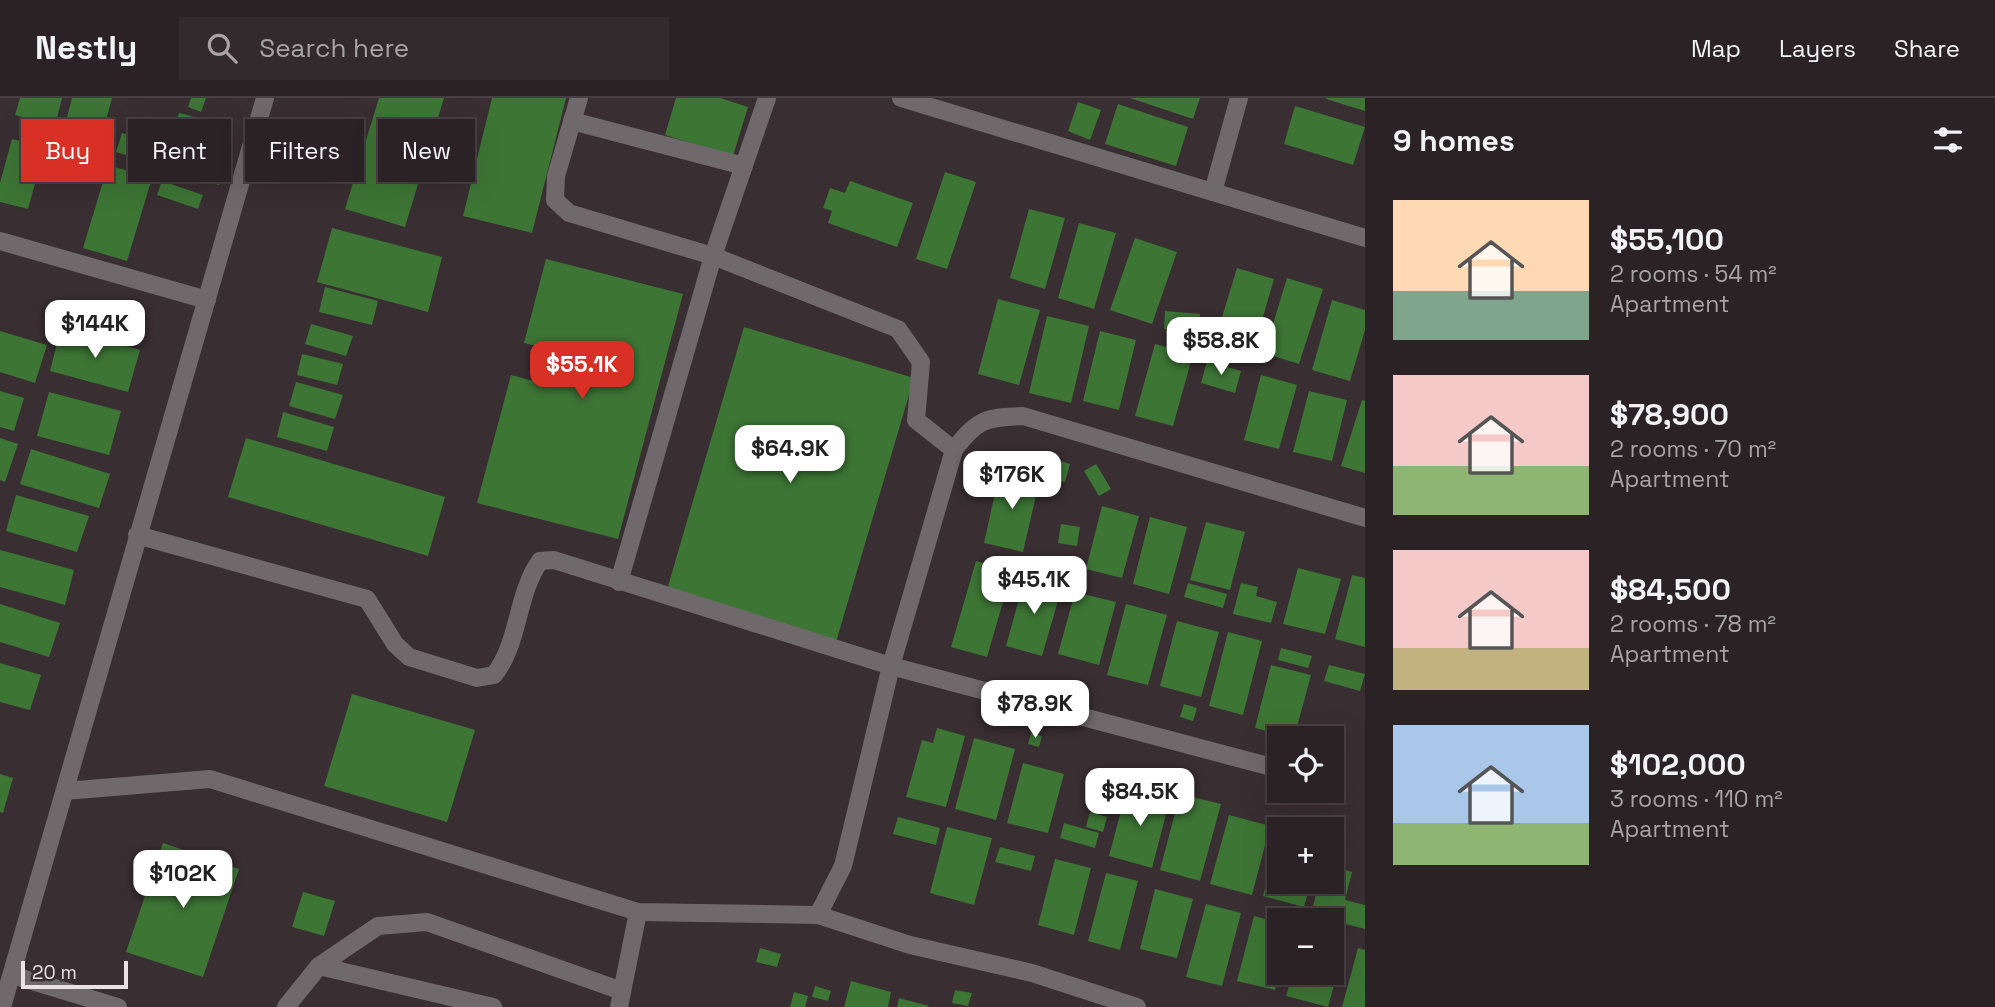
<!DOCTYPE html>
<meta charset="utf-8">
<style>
body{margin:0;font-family:"Space Grotesk",sans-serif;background:#332a2e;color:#f1f3f6;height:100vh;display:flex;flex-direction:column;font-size:26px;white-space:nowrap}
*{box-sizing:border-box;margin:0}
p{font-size:23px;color:#a6a4a7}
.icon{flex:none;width:38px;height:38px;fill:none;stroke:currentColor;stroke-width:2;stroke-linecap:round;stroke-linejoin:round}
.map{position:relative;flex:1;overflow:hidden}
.details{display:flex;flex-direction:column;background:#2b2226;width:630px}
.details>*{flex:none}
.top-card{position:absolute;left:21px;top:21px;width:665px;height:63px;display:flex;gap:14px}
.fabs{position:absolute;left:1267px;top:628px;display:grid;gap:14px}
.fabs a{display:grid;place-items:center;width:77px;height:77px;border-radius:0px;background:#2b2226;box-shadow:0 7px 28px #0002,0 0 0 2px #473f43;font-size:35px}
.scale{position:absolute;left:21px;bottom:18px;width:107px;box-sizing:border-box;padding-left:7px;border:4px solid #e9e1e4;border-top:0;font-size:19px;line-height:24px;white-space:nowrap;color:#e9e1e4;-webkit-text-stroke:5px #392e32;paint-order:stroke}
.price{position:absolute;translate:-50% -60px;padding:0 16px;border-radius:14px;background:#fff;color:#222;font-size:23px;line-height:46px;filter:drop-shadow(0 2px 4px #0008)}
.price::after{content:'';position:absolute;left:50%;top:42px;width:21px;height:16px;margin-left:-10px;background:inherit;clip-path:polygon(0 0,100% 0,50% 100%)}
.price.selected{background:#d93025;color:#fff}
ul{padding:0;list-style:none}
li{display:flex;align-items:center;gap:21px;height:175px;padding:0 28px}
li span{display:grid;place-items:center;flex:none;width:196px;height:140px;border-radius:0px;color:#555}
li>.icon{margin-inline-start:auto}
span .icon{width:84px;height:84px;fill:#fffc;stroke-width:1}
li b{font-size:30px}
h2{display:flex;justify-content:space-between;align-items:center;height:84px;padding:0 28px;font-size:30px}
.pill{padding:0 24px;border-radius:0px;background:#2b2226;box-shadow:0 7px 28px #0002,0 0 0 2px #473f43;font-size:24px;line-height:63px}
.pill.selected{background:#d93025;color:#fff}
header{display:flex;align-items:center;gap:42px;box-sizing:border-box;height:98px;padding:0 35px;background:#2b2226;border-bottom:2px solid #473f43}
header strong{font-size:33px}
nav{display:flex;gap:38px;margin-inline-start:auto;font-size:24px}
.search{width:490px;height:63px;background:#332a2e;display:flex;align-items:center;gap:18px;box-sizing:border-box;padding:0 24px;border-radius:0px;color:#a6a4a7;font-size:26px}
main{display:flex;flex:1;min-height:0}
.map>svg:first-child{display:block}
</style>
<header>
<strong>Nestly</strong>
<div class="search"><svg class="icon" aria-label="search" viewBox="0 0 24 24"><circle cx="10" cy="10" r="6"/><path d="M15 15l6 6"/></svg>Search here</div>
<nav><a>Map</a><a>Layers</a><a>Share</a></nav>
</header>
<main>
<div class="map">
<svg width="1365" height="909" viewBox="0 0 1365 909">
<rect width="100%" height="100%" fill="#392e32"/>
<g fill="#3d7535">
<polygon points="20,0 62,0 55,28 15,17"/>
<polygon points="72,0 112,0 100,45 63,35"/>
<polygon points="191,0 206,0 201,14 188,9"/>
<polygon points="379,0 444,0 405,129 345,111"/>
<polygon points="492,0 566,0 532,135 463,118"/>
<polygon points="676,0 720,0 748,9 733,58 665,37"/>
<polygon points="1130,0 1200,0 1193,21"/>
<polygon points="1326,0 1365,0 1365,13 1326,1"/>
<polygon points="1078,4 1101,12 1090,42 1068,33"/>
<polygon points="1118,6 1188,29 1176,68 1105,46"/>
<polygon points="1295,8 1365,29 1353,67 1284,46"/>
<polygon points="179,15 202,21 199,32 213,36 209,50 228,56 219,87 162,70"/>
<polygon points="122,35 164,47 158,66 116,54"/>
<polygon points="12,41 45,49 28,111 0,104 0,85"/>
<polygon points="60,58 95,66 91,81 56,73"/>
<polygon points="108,67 152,80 127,163 83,150"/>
<polygon points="945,74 976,84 947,171 916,161"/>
<polygon points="162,83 203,97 198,111 157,97"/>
<polygon points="850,83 913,105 897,149 828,125 832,113 823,110 830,90 845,95"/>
<polygon points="1029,111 1065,120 1045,191 1010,180"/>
<polygon points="1079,125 1116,135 1094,211 1058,200"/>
<polygon points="332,130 442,159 428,214 317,184"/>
<polygon points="1135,140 1177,154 1152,226 1110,212"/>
<polygon points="546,161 683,196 618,441 477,405 511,277 545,286 553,252 524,245"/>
<polygon points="1237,170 1274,181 1253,253 1215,242"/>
<polygon points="1287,180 1323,191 1299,266 1264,255"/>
<polygon points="325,189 378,203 372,227 319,214"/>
<polygon points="998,201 1040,212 1019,287 978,276"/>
<polygon points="1332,202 1365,212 1365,232 1350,283 1312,272"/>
<polygon points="1165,213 1200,216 1198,235 1164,231"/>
<polygon points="1047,218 1089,228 1071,305 1029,295"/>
<polygon points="311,226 353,238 346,258 305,246"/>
<polygon points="744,229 914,280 836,544 666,495"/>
<polygon points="61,230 140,252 128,294 50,273"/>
<polygon points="0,233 47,247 35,285 0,274"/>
<polygon points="1100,233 1136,242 1119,312 1083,303"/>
<polygon points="1155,246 1193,256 1173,328 1135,318"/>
<polygon points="302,256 343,266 337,287 297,277"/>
<polygon points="1207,263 1241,273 1235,295 1201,285"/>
<polygon points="1261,277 1297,287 1279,351 1244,342"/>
<polygon points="296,284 343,297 335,321 289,308"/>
<polygon points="0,293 24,300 14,333 0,329"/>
<polygon points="1309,293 1347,302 1332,363 1293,354"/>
<polygon points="49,294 121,313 109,357 37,338"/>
<polygon points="1362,302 1365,303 1365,375 1341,368"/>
<polygon points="283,314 334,329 327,353 277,339"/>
<polygon points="0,340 18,346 5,384 0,382"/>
<polygon points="246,340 445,399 428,458 228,399"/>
<polygon points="31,351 110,376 99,410 20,386"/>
<polygon points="1051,360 1070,366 1065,384 1046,379"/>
<polygon points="1096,366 1111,391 1099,398 1084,373"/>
<polygon points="1000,372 1040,380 1023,454 984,445"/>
<polygon points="16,397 89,418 77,454 6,433"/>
<polygon points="1102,408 1139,418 1122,480 1086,471"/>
<polygon points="1150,419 1187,429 1169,496 1133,486"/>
<polygon points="1206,424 1245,434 1230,492 1190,482"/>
<polygon points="1061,426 1080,429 1077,448 1058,445"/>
<polygon points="0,452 74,472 65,507 0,489"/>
<polygon points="976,463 1012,473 987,559 951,549"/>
<polygon points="1298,470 1341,481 1325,536 1283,526"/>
<polygon points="1352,477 1365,480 1365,549 1335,541"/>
<polygon points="1025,479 1062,489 1042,558 1006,548"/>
<polygon points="1188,485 1227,496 1223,510 1184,499"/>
<polygon points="1241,485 1258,489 1256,498 1277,504 1271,525 1233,516"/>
<polygon points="1075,494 1116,504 1099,567 1058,556"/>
<polygon points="0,506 60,525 49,559 0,544"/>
<polygon points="1126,506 1167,517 1148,587 1107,577"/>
<polygon points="1177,523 1219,534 1201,599 1160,588"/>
<polygon points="1228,534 1262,543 1243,617 1209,608"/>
<polygon points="1281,550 1312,558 1308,570 1278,562"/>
<polygon points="0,565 41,577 30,612 0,604"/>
<polygon points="1271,567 1311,577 1294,640 1255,630"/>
<polygon points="1329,567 1365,576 1360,593 1324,583"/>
<polygon points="352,596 475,632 447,724 324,688"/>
<polygon points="1184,606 1197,610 1193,623 1180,619"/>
<polygon points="937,630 965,638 946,709 906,699 922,642 933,645"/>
<polygon points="1031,635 1042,638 1039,649 1028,646"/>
<polygon points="974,640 1015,651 996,722 955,711"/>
<polygon points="1023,665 1064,676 1048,735 1007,725"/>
<polygon points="0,676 13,680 3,715 0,714"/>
<polygon points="1127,690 1170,701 1152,770 1109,758"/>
<polygon points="1180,696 1221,706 1200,783 1160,772"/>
<polygon points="1090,714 1107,719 1103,734 1086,729"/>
<polygon points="1229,717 1270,728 1252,797 1210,786"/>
<polygon points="898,719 940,730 936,747 893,736"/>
<polygon points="1064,725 1099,735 1095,750 1060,740"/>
<polygon points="947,729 992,740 974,807 930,795"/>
<polygon points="1279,742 1279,784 1311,784 1304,809 1263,798"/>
<polygon points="163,745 239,771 203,879 126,854"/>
<polygon points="1000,749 1035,758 1031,773 995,764"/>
<polygon points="1055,761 1091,770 1074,837 1038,827"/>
<polygon points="1332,768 1352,774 1345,802 1365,807 1365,831 1311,817 1319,784 1332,784"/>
<polygon points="1106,775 1138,783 1120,852 1088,843"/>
<polygon points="1155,791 1193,801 1177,860 1140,851"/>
<polygon points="303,794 335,803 324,838 292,829"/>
<polygon points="1206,806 1241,815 1222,888 1186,879"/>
<polygon points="1254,818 1279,825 1279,876 1275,892 1237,883"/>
<polygon points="1332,839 1346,843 1328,909 1286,898 1293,875 1332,875"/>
<polygon points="760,850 781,856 777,869 756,864"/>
<polygon points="1358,850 1365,852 1365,909 1342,909"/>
<polygon points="851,883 891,894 888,909 844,909"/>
<polygon points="815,888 831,893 828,903 812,899"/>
<polygon points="955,892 972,895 968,908 952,905"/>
<polygon points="794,894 808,898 805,909 790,909"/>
<polygon points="899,900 929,908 928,909 897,909"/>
</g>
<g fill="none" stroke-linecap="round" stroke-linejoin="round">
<g stroke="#6f696b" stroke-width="18">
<polyline points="579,0 556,78 555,102 569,115 713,158 898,231 921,264 916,322 954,352"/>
<polyline points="572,23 744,68"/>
<path d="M137,437L367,501L395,546L409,559L477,580L494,577C520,544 516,497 540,463L554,462L891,568"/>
<polyline points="619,484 713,158 767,0"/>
<polyline points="65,693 210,681 638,814 818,817"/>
<polyline points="319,868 493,909"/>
<polyline points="286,909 319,868 378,828 427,824 622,893"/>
<polyline points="619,909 638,814"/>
</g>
<g stroke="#6f696b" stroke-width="18">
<polyline points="901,0 1365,140"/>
<polyline points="1213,94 1239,0"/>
<polyline points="0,143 207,202"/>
<polyline points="891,568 1279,671"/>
<polyline points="12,877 118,909"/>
<polyline points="2,909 265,0"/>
<path d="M1137,909L1032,875L910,847L818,817L843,768L891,568L954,352C976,322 986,319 1023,318L1365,420"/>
</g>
</g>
</svg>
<div class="fabs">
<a><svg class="icon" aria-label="locate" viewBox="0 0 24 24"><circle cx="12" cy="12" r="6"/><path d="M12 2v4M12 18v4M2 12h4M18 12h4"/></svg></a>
<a>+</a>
<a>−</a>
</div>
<div class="scale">20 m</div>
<b class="price" style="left:95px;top:262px">$144K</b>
<b class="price" style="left:1221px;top:279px">$58.8K</b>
<b class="price selected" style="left:582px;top:303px">$55.1K</b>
<b class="price" style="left:790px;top:387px">$64.9K</b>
<b class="price" style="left:1012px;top:413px">$176K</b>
<b class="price" style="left:1034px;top:518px">$45.1K</b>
<b class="price" style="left:1035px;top:642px">$78.9K</b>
<b class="price" style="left:1140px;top:730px">$84.5K</b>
<b class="price" style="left:183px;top:812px">$102K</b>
<div class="top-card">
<a class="pill selected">Buy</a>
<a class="pill">Rent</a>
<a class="pill">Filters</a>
<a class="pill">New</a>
</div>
</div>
<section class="details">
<h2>9 homes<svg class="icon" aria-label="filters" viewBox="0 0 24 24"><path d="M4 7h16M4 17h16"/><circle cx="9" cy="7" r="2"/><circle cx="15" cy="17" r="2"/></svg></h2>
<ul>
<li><span style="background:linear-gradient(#ffd9b3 65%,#7fa58c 0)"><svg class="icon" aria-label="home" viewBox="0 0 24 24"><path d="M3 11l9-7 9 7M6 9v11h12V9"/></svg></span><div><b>$55,100</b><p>2 rooms · 54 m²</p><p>Apartment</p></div></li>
<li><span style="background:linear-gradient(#f6c9c9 65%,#8fb573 0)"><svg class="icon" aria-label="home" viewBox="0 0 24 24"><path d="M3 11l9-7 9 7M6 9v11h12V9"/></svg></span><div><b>$78,900</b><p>2 rooms · 70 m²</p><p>Apartment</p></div></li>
<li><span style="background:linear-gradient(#f6c9c9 70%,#c2b280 0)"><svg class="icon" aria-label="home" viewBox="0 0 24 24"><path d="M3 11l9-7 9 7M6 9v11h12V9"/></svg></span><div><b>$84,500</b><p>2 rooms · 78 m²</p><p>Apartment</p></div></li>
<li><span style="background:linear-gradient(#a9c7e8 70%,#8fb573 0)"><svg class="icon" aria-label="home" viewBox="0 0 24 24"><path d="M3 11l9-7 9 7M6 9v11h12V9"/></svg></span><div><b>$102,000</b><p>3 rooms · 110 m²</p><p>Apartment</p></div></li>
</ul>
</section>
</main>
